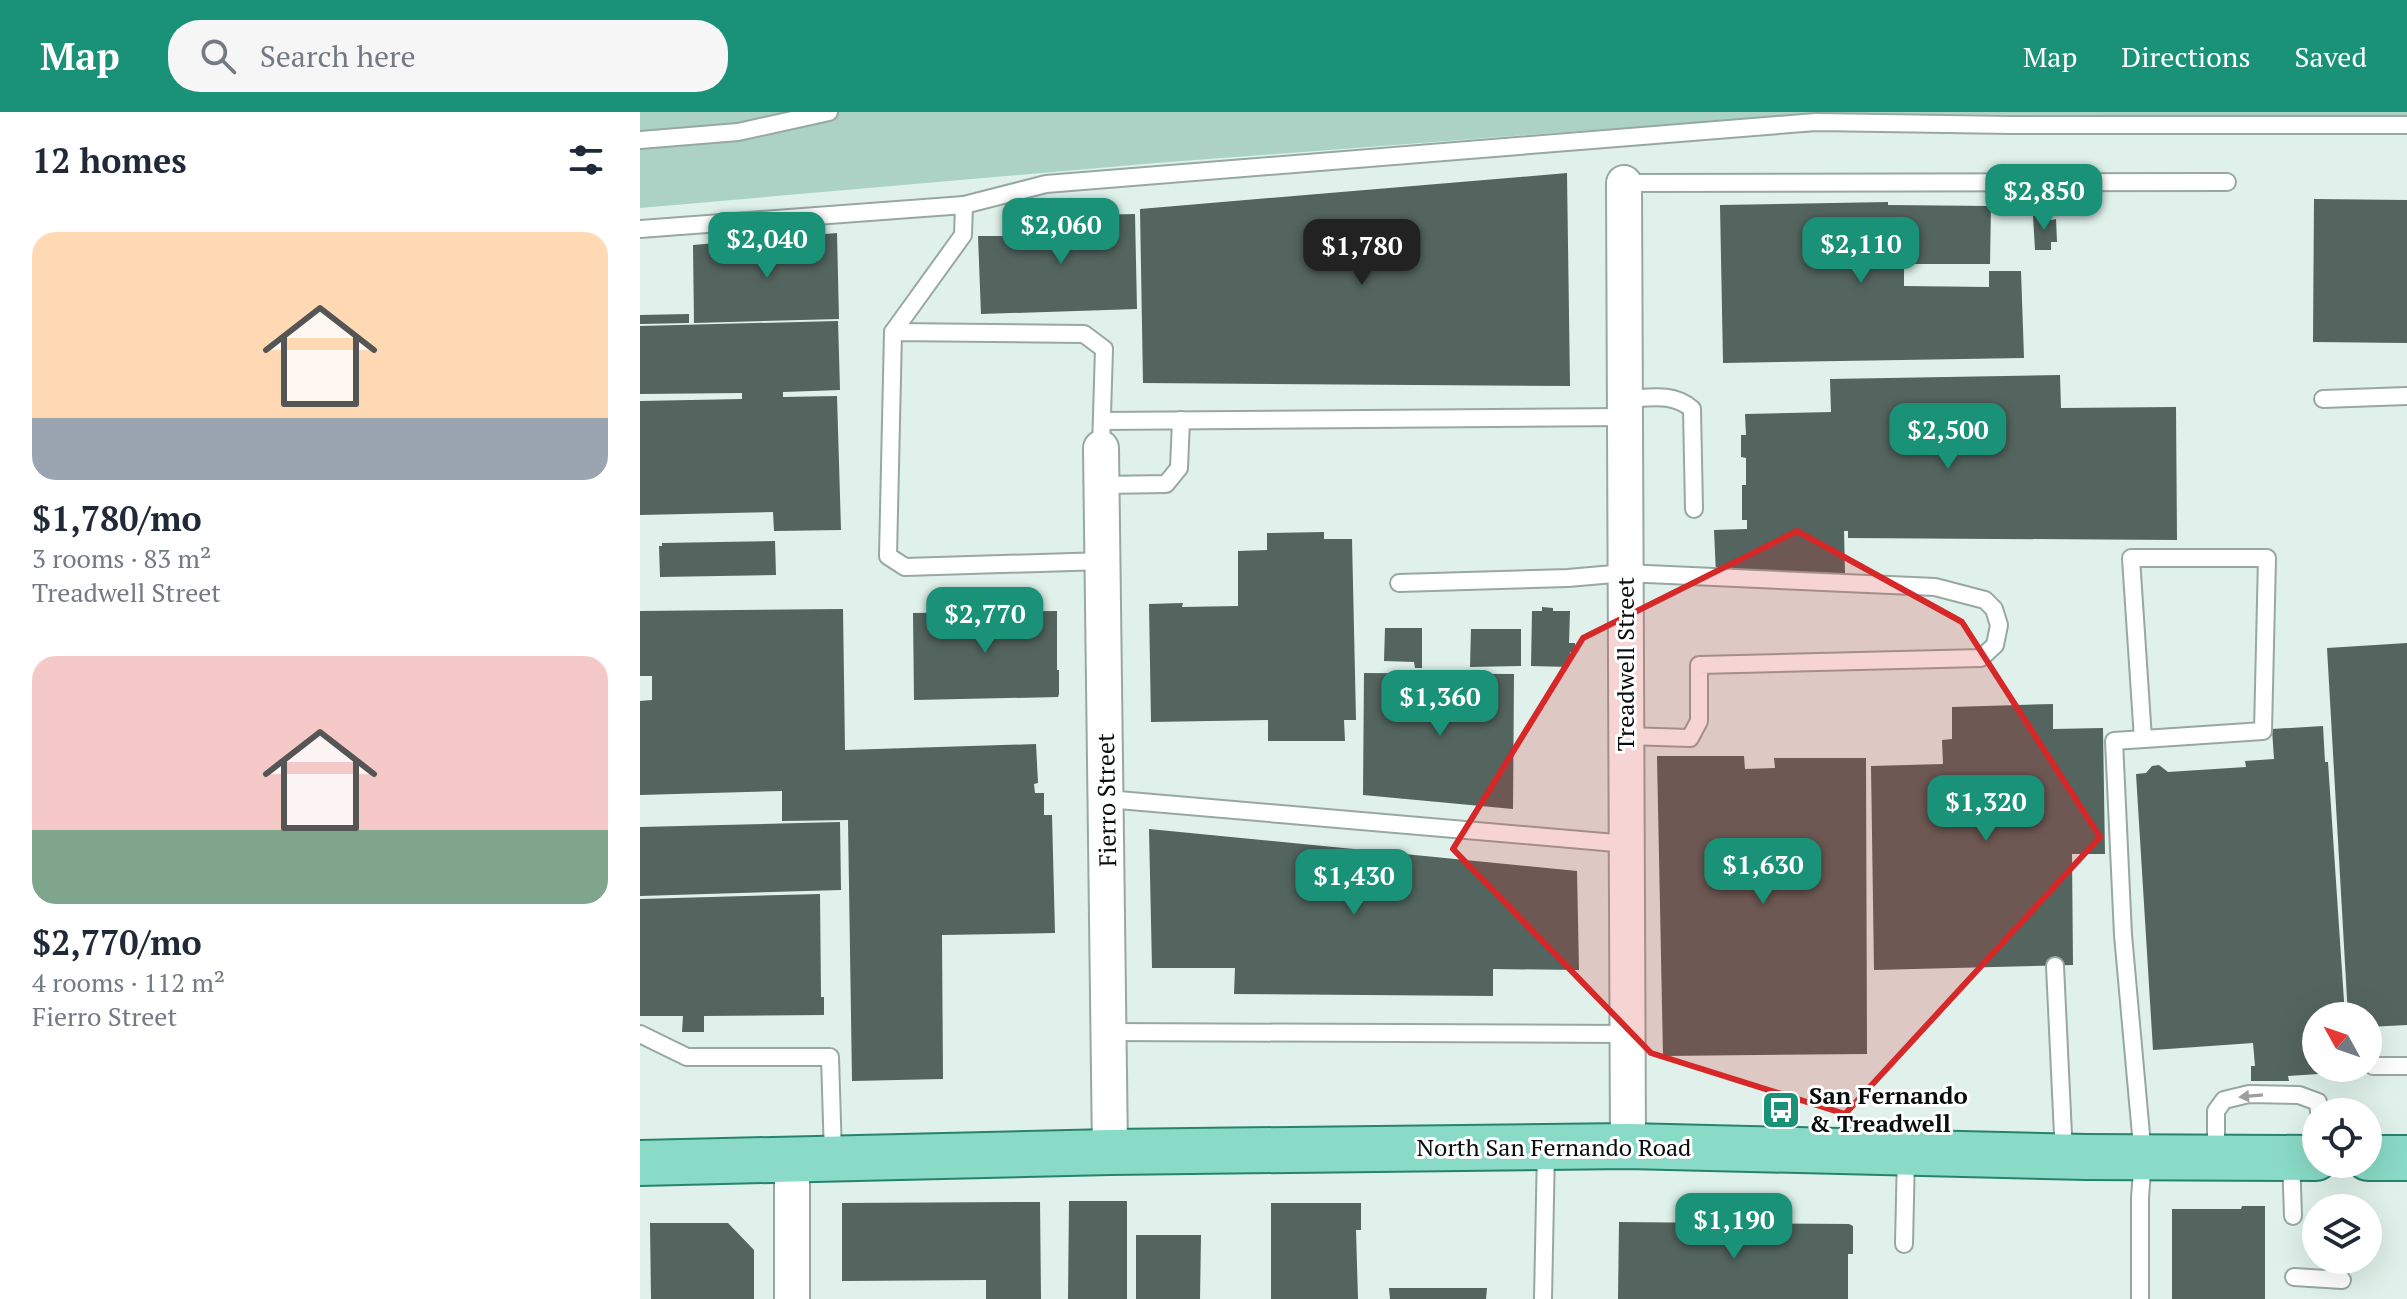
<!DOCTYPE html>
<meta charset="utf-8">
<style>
body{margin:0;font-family:"PT Serif",serif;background:#f6f6f7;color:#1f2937;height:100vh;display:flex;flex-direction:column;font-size:30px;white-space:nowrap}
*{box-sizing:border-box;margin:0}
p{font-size:26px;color:#747a83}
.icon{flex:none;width:44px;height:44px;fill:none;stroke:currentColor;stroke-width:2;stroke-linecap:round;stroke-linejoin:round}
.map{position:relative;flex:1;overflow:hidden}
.drawer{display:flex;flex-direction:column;background:#fff;width:640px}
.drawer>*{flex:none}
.needle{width:52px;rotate:310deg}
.controls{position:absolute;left:1662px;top:890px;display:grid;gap:16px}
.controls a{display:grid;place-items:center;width:80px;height:80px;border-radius:50%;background:#fff;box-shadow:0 8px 32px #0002;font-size:40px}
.price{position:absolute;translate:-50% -68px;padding:0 18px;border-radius:16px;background:#199277;color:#fff;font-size:26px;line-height:52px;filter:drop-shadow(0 2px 4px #0008)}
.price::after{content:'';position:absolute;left:50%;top:48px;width:24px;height:18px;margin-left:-12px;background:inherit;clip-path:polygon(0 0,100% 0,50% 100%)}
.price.current{background:#222;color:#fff}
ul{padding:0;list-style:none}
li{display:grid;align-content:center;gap:16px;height:424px;padding:0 32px}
li span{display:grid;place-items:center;height:248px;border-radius:24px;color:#555}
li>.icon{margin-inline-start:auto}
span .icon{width:144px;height:144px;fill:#fffc;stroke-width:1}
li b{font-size:34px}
h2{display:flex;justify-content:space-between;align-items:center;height:96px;padding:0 32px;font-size:34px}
header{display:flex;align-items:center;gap:48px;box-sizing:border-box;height:112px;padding:0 40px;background:#199277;color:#fff}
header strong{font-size:38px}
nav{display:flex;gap:44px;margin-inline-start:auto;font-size:28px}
.search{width:560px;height:72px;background:#f6f6f7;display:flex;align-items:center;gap:20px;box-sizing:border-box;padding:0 28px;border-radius:32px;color:#747a83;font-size:30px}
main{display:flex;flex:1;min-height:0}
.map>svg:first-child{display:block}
</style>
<header>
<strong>Map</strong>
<div class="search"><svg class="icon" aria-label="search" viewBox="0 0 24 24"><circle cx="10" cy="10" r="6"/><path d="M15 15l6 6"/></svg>Search here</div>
<nav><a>Map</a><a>Directions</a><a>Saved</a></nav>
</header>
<main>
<section class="drawer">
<h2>12 homes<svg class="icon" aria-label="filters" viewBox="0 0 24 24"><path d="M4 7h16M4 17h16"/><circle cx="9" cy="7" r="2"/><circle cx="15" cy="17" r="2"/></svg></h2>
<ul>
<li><span style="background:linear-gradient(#ffd9b3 75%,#9aa5b1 0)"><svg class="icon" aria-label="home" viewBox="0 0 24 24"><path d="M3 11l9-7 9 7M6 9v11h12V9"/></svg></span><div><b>$1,780/mo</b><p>3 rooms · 83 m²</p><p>Treadwell Street</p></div></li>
<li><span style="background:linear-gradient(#f6c9c9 70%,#7fa58c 0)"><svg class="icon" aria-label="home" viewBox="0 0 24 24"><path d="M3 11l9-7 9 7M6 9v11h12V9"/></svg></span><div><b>$2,770/mo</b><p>4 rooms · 112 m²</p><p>Fierro Street</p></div></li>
</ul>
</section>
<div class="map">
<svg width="1767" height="1187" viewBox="0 0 1767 1187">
<rect width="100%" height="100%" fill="#dff1ea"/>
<polygon fill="#abd2c5" points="0,0 1767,0 1767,4 1166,2 516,51 0,96"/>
<g fill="#54645e">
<polygon points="927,61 930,274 503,271 500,97"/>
<polygon points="1674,87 1767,88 1767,231 1673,230"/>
<polygon points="1248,90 1248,93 1351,94 1350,152 1264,152 1264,174 1349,175 1349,159 1381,159 1384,246 1083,251 1080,93"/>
<polygon points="495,102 497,197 341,202 338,124 372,124 371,113 402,112 402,104"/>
<polygon points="1411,103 1411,108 1416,107 1417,130 1411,130 1411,138 1395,138 1393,104"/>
<polygon points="197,121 199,207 54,211 53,133"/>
<polygon points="49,202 49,211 0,212 0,203"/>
<polygon points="198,209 200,278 143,280 143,285 197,284 201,418 134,419 133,400 0,403 0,289 102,287 102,281 0,282 0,214"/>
<polygon points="1420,263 1421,296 1536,295 1537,428 1208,426 1208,419 1204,419 1205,461 1076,462 1074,418 1107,417 1107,408 1102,408 1102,373 1106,373 1106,346 1101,345 1101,323 1106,323 1105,302 1191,300 1190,267"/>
<polygon points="684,420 684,427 712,427 716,608 704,608 705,629 628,629 628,608 511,610 509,492 543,491 542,495 598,494 598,439 627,438 627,421"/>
<polygon points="135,429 136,463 20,465 19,434 22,434 22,431"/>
<polygon points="902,495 913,496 913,499 930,499 929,531 935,531 935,540 930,540 929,555 891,554 892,499 902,499"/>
<polygon points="203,497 205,638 396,632 398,671 394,672 395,681 404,681 404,703 412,703 415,821 302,823 303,967 212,969 208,708 142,709 142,679 0,683 0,589 12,588 12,564 0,564 0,499"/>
<polygon points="417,499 417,558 419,558 419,582 418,585 274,588 273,501"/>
<polygon points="745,516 782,516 782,556 775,556 774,550 744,549"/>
<polygon points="831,517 881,517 881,554 830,555"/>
<polygon points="1767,531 1767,913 1728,915 1728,904 1708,904 1687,536"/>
<polygon points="724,561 874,562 873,697 723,683"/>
<polygon points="1413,592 1413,617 1463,616 1465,742 1432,742 1433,853 1234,858 1231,654 1303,652 1302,628 1312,627 1312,595"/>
<polygon points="1683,614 1685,650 1688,650 1705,904 1676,904 1676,956 1708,956 1709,960 1648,964 1649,969 1611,969 1611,954 1615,954 1613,931 1513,938 1496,662 1506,661 1512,654 1519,653 1528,660 1606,655 1605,649 1634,647 1632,617"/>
<polygon points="1017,644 1104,644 1105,657 1135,656 1134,646 1226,646 1227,942 1023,944"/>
<polygon points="200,710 201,778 0,784 0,715"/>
<polygon points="509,717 937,759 939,858 853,857 853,884 594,882 595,856 512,856"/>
<polygon points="180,782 181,885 184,885 184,903 64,904 64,920 42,920 43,904 0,904 0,787"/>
<polygon points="429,1089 487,1089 487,1187 428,1187"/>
<polygon points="400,1090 401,1187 346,1187 346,1168 202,1169 202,1091"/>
<polygon points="631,1091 721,1091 721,1118 716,1118 718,1187 631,1187"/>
<polygon points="1602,1094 1625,1094 1625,1187 1532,1187 1532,1097 1601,1097"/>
<polygon points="979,1110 1209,1112 1213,1114 1213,1142 1208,1142 1208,1187 978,1187"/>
<polygon points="10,1111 88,1111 114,1138 114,1187 11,1187"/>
<polygon points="496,1123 561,1123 560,1187 496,1187"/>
<polygon points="749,1176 847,1176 846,1187 750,1187"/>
</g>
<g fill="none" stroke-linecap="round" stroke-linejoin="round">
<g stroke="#97a8a2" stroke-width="20">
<g id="service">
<polyline points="0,28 98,20 189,0"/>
<polyline points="984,71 1587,70"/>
<polyline points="324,93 406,72 1176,10 1371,13 1767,13"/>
<polyline points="0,117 324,93 323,123 253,220"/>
<path d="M985,287C1009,286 1033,280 1052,297L1054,397"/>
<polyline points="1683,287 1767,284"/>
<polyline points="462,309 985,305"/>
<polyline points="461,336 464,237 444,222 253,220 248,444 265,455 464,449"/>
<polyline points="462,373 526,372 539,356 541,308"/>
<polyline points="759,471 928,466 985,461 1295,475 1345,488 1354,497 1359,513 1355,533 1341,546 1059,553 1059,609 1050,626 986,624"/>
<polyline points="467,687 987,732"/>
<polyline points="1415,854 1424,1044"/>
<polyline points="469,920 987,922"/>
<polyline points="0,922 47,945 190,945 193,1043"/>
<polyline points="1733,954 1767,954"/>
<polyline points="1576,1046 1576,999 1584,988 1609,982 1659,983 1678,990 1679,1000"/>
<polyline points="1651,1046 1653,1104"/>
<polyline points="1264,1132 1266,1042"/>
<polyline points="1654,1165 1702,1168"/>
<polyline points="903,1187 906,1037"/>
<polyline points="1500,1187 1500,1086 1503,1045 1483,823 1474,629 1623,619 1627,446 1491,446 1503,627"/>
</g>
</g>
<g stroke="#97a8a2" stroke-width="38">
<g id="minor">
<polyline points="984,71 988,1034"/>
<polyline points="461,336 470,1040"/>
<polyline points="152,1048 152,1187"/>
</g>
</g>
<g stroke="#28836c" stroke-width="48">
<g id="primary">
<polyline points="1728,1046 1767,1046"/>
<polyline points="0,1051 470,1040 988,1034 1446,1045 1676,1046"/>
</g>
</g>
<use href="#service" stroke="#fff" stroke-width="16"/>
<use href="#minor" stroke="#fff" stroke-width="34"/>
<use href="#primary" stroke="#89dac6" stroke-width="44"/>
</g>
<defs><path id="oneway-solid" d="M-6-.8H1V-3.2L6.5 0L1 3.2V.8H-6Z" transform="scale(2)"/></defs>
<use fill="#9c9f9e" href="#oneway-solid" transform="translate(1611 984) rotate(175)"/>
<path fill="#d62828" fill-opacity="0.2" stroke="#d62828" stroke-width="6" stroke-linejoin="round" d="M1157,419L1322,510L1460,725L1205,1002L1011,941L813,737L943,526Z"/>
<defs>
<g id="bus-square" transform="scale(2)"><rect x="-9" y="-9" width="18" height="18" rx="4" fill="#199277" stroke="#fff"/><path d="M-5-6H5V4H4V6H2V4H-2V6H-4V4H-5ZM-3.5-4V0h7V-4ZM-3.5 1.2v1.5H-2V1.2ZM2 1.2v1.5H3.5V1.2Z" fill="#fff"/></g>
</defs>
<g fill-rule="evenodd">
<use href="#bus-square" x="1141" y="998"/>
</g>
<g text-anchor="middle" stroke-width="6" stroke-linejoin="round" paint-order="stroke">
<g font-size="24" fill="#080e0c" stroke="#fff">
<text transform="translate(986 552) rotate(-90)" y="8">Treadwell Street</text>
<text transform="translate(467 688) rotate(-91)" y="8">Fierro Street</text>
<text x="914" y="1044">North San Fernando Road</text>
</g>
<g font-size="24" font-weight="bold" fill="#080e0c" stroke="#fff" text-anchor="start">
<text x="1169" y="992">San Fernando<tspan x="1169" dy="28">&amp; Treadwell</tspan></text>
</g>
</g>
</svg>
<div class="controls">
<a><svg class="needle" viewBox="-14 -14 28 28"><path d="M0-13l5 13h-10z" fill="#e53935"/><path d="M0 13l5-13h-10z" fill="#747a83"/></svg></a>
<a><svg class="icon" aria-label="locate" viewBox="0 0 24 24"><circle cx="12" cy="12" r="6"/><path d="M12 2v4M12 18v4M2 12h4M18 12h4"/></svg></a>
<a><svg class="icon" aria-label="layers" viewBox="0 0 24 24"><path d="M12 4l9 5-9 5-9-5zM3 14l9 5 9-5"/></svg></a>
</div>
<b class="price" style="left:1404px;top:120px">$2,850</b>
<b class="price" style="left:421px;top:154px">$2,060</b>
<b class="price" style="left:127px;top:168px">$2,040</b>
<b class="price" style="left:1221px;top:173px">$2,110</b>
<b class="price current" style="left:722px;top:175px">$1,780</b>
<b class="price" style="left:1308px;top:359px">$2,500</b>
<b class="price" style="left:345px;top:543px">$2,770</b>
<b class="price" style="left:800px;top:626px">$1,360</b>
<b class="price" style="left:1346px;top:731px">$1,320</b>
<b class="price" style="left:1123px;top:794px">$1,630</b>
<b class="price" style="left:714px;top:805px">$1,430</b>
<b class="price" style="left:1094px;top:1149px">$1,190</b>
</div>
</main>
